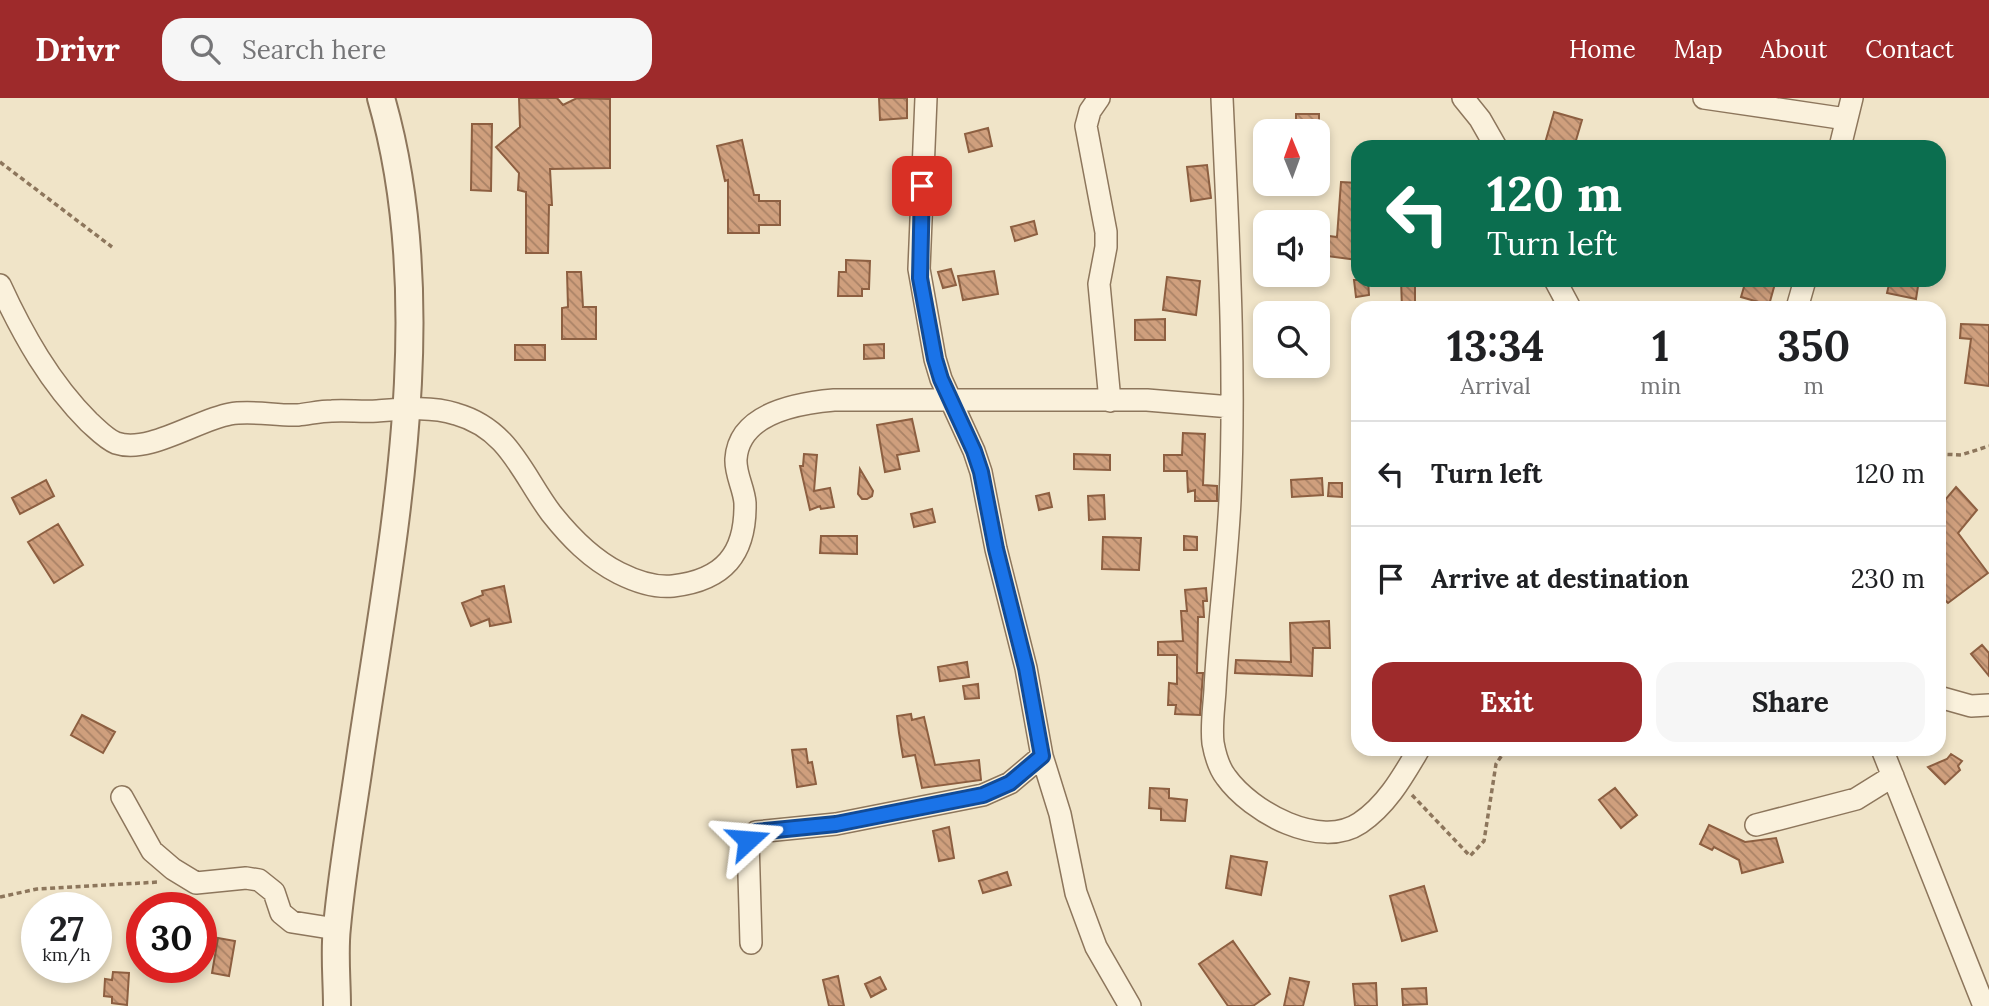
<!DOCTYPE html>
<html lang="en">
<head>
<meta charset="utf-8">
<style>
  body { margin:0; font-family:Lora,serif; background:#f6f6f6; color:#202124; height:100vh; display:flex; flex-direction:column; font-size:26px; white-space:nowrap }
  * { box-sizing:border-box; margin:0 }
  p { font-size:23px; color:#757577 }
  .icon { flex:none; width:38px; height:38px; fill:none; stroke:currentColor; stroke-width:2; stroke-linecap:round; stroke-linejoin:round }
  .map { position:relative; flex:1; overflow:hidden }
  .sheet { position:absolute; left:1351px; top:203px; width:595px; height:455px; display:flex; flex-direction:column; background:#fff; border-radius:21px; box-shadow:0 4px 10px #0003 }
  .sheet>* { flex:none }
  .banner { position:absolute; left:1351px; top:42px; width:595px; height:147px; border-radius:21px; box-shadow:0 4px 10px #0003; background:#0b6e4f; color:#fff; overflow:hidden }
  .needle { width:46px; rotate:359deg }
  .controls { position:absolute; left:1253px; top:21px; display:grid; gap:14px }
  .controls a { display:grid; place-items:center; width:77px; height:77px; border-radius:14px; background:#fff; box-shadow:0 4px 10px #0003; font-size:35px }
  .speed { position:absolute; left:21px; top:794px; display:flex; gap:14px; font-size:35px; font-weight:700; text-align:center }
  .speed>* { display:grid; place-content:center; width:91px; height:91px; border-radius:50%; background:#fff; box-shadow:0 4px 10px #0003; line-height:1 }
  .speed small { font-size:18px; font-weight:400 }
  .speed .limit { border:10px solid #d22; background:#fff; color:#111 }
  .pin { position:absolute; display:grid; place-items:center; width:60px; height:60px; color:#fff; margin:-30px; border-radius:14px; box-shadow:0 4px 10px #0006 }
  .me { position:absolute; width:77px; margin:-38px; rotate:71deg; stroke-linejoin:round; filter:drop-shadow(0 0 5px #0008) }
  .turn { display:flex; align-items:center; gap:24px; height:147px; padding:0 21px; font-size:32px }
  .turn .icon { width:91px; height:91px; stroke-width:2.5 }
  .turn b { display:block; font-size:49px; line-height:60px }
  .eta { display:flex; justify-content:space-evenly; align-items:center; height:119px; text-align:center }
  .eta b { font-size:42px; font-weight:700; line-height:49px }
  .button { display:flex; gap:14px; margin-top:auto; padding:14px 21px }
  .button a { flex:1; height:80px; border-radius:21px; background:#9e2a2b; color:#fff; font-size:28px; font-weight:700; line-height:80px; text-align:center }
  .button a+a { background:#f6f6f6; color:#202124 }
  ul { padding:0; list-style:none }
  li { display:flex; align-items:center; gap:21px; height:105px; padding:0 21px; border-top:2px solid #e0e0e0 }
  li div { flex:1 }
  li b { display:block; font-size:26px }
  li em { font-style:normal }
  header { display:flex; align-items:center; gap:42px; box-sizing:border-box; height:98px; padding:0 35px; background:#9e2a2b; color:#fff }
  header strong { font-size:33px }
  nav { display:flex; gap:38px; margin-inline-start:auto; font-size:24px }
  .search { width:490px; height:63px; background:#f6f6f6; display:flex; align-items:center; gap:18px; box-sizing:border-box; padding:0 24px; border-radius:21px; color:#757577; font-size:26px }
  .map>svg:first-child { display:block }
  .building { fill:url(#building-back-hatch); stroke:#8d5f41; stroke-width:2 }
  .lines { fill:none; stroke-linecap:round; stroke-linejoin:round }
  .minor-casing { stroke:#8d765c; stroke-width:24 }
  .tertiary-casing { stroke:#8d765c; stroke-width:30 }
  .path { stroke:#8d765c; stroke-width:3.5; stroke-dasharray:5 3.5; stroke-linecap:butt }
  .minor { stroke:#faf1dc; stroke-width:21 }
  .tertiary { stroke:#faf1dc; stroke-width:26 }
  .route-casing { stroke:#114b97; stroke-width:18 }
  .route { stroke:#1a73e8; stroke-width:12 }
</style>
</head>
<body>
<header>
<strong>Drivr</strong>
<div class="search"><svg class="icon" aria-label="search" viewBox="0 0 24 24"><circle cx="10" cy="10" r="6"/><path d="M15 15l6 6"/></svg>Search here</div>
<nav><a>Home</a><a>Map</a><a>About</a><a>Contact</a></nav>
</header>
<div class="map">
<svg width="1989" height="908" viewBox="0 0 1989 908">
  <defs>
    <pattern id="building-back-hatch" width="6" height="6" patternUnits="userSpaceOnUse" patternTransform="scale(1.75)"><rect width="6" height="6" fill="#cf9f7d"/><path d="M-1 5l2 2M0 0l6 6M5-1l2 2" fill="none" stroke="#a98266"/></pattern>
  </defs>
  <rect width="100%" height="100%" fill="#f0e4c8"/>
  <path class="building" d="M519 0H557L563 7 577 0 610 1V70L550 71 552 107H549L548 155H526V94L518 92 519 75 496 49 520 29Z
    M879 0H907V20L880 22Z
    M1554 14 1582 22 1574 49H1561L1545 45Z
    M1296 16H1319V33H1296Z
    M472 26H492L491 93 471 92Z
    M988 30 992 48 969 54 965 36Z
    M742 42 754 97H759V103H780V127H759V135H728V82L725 83 717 48Z
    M1207 67 1211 100 1191 103 1187 69Z
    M1341 84 1358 85V162L1319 157 1322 137 1337 139Z
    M1034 123 1037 136 1015 143 1011 129Z
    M846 162 870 163 869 191H862V198H838L839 174H846Z
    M951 171 956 187 943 190 938 174Z
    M994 173 998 196 963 202 958 178Z
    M567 174H581L583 209H596V241H562V210L568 209Z
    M1167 179 1200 183 1196 217 1163 212Z
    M1354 182H1368L1369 197 1356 199Z
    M1401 182H1415V210H1402Z
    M1746 182H1776L1769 207 1741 199Z
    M1890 182H1919L1916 201 1887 195Z
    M1165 221V242H1135V222Z
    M1961 226 1989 227V288L1965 285 1971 241 1960 240Z
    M884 246V260L864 261V247Z
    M515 247H545V262H515Z
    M912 321 919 353 897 357 900 371 885 374 877 327Z
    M1183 335 1205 336 1203 387 1217 388V403H1195V392L1188 394 1187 373H1164V357H1182Z
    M804 356 817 357 814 393 830 390 834 409 821 411 820 408 810 412 800 368H803Z
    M1074 356 1110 357V372L1074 371Z
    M860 371 873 393 872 398 867 401H862L858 396Z
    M1322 380 1323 397 1292 399 1291 382Z
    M46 382 54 398 20 416 12 400Z
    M1329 385H1342V399L1328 398Z
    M1956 389 1977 412 1958 435 1988 475 1948 505 1946 503 1939 508V409Z
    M1049 395 1052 409 1039 412 1036 398Z
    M1104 397 1105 421 1089 422 1088 398Z
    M932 411 935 424 914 429 911 416Z
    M58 426 83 467 54 485 28 444Z
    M821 438H857V456L820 455Z
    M1184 438 1197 439V452H1184Z
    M1103 439 1141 440 1139 472 1102 471Z
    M504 488 511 524 490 528 489 521 471 528 462 505 483 497 482 493Z
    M1206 490 1207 503H1203L1204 519H1198L1197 575H1203L1200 617 1175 616 1176 607H1168L1169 585 1177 586V557H1158V544L1183 543 1181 513H1187L1185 492Z
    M1329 523 1330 550H1313L1312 578 1235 575 1236 562 1291 564 1290 525Z
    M1982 547 1989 555V578L1971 556Z
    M967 564 969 579 940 583 938 569Z
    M978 586 979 600 965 601 963 588Z
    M911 616 912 622 924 619 935 667 979 662 981 682 922 690 915 657 903 659 899 635 897 618Z
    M82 617 115 634 103 655 71 637Z
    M806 651 808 665 812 664 816 686 797 689 792 652Z
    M1951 656 1962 663 1958 668 1960 672 1945 686 1928 669 1947 661Z
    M1150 690 1169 691V700L1187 702 1185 723 1161 722V711L1149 710Z
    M1615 690 1637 717 1621 730 1599 702Z
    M1709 727 1745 744 1776 740 1783 764 1742 775 1739 762 1714 749 1712 752 1700 746Z
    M949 729 954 760 939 763 933 733Z
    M1231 758 1267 764 1261 797 1226 790Z
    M1007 774 1011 787 983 795 979 783Z
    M1424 788 1437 833 1402 843 1390 798Z
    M218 840 235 843 229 878 212 875Z
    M1233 843 1270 896 1253 908H1228L1199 866Z
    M113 874 129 875 127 907 112 905V899L104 898 105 881 112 882Z
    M838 878 844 908H829L823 882Z
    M880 879 886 891 871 899 865 886Z
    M1290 880 1309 884 1303 908H1284Z
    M1376 885 1377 908H1355L1353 886Z
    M1426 890 1427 906 1403 907 1402 891Z"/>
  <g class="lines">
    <g class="minor-casing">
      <path id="minor" d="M926 0 919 171 935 261 941 281 974 353 981 374 996 451 1026 570 1042 658 1060 716 1076 795 1096 849 1130 908
        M1099 0 1090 13 1086 28 1106 134V149L1099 186 1110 303
        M1222 0C1228 134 1236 268 1230 402 1227 466 1218 528 1215 592 1214 609 1211 628 1213 645 1215 656 1219 670 1226 679 1251 714 1320 752 1360 725 1387 707 1403 678 1419 651
        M1463 0 1480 21 1496 49
        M1704 0 1846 21
        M1840 49 1852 0
        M1555 182 1570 210
        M0 187C23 237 50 285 89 324 97 331 106 341 116 345 149 356 197 322 230 316 252 312 276 318 298 317 309 316 320 313 332 313 347 312 362 314 377 313 403 311 431 308 456 316 509 331 522 376 551 415 570 439 591 461 619 475 635 483 654 490 673 488 724 482 746 456 745 405 744 390 735 376 736 361 739 315 799 305 834 302H1147L1231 309
        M1797 210 1805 182
        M1939 599 1971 608 1989 607
        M1882 651 1984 908
        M122 699 152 753 173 771 196 785 246 780 259 782 274 794 281 815 292 824 336 831
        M1756 727 1856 701 1893 678
        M751 845 748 742 756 734 836 726 983 697 1010 685 1042 658"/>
    </g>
    <g class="tertiary-casing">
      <path id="tertiary" d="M337 908C337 882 334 854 337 829 342 773 352 717 360 661 391 448 442 211 381 0"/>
    </g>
    <path class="path" d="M0 64 112 149
      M1939 356 1961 357 1989 348
      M1412 697 1470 758 1484 743 1496 666 1506 651
      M0 799 37 791 159 784"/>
    <use href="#minor" class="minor"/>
    <use href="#tertiary" class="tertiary"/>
  </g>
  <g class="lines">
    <g class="route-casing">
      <path id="route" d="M748 742 756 734 836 726 983 697 1010 685 1042 658 1026 570 996 451 981 374 974 353 941 281 935 261 920 180 922 88"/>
    </g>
    <use href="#route" class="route"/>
  </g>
</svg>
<div class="controls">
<a><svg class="needle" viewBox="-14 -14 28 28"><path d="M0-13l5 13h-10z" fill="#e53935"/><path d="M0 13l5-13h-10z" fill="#757577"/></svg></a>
<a><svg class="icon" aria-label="sound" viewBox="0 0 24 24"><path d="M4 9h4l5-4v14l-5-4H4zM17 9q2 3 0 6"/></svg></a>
<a><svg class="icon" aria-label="search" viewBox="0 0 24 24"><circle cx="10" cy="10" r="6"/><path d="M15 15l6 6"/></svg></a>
</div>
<div class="speed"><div>27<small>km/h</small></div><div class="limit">30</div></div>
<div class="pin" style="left:922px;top:88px;background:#d93025"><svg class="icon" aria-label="arrive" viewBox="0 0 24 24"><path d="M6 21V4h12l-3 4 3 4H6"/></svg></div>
<svg class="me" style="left:748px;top:742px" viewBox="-20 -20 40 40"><path d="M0-17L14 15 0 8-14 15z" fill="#1a73e8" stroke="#fff" stroke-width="4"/></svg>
<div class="banner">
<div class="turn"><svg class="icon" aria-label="left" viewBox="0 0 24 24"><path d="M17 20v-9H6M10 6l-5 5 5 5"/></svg><div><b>120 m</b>Turn left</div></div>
</div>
<section class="sheet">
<div class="eta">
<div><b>13:34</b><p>Arrival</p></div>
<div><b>1</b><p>min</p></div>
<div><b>350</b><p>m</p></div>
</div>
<ul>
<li><svg class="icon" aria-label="left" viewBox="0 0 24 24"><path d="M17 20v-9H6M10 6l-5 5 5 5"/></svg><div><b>Turn left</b></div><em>120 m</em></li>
<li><svg class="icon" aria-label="arrive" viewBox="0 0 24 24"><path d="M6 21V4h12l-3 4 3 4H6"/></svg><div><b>Arrive at destination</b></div><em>230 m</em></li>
</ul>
<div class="button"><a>Exit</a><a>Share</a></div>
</section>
</div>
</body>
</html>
